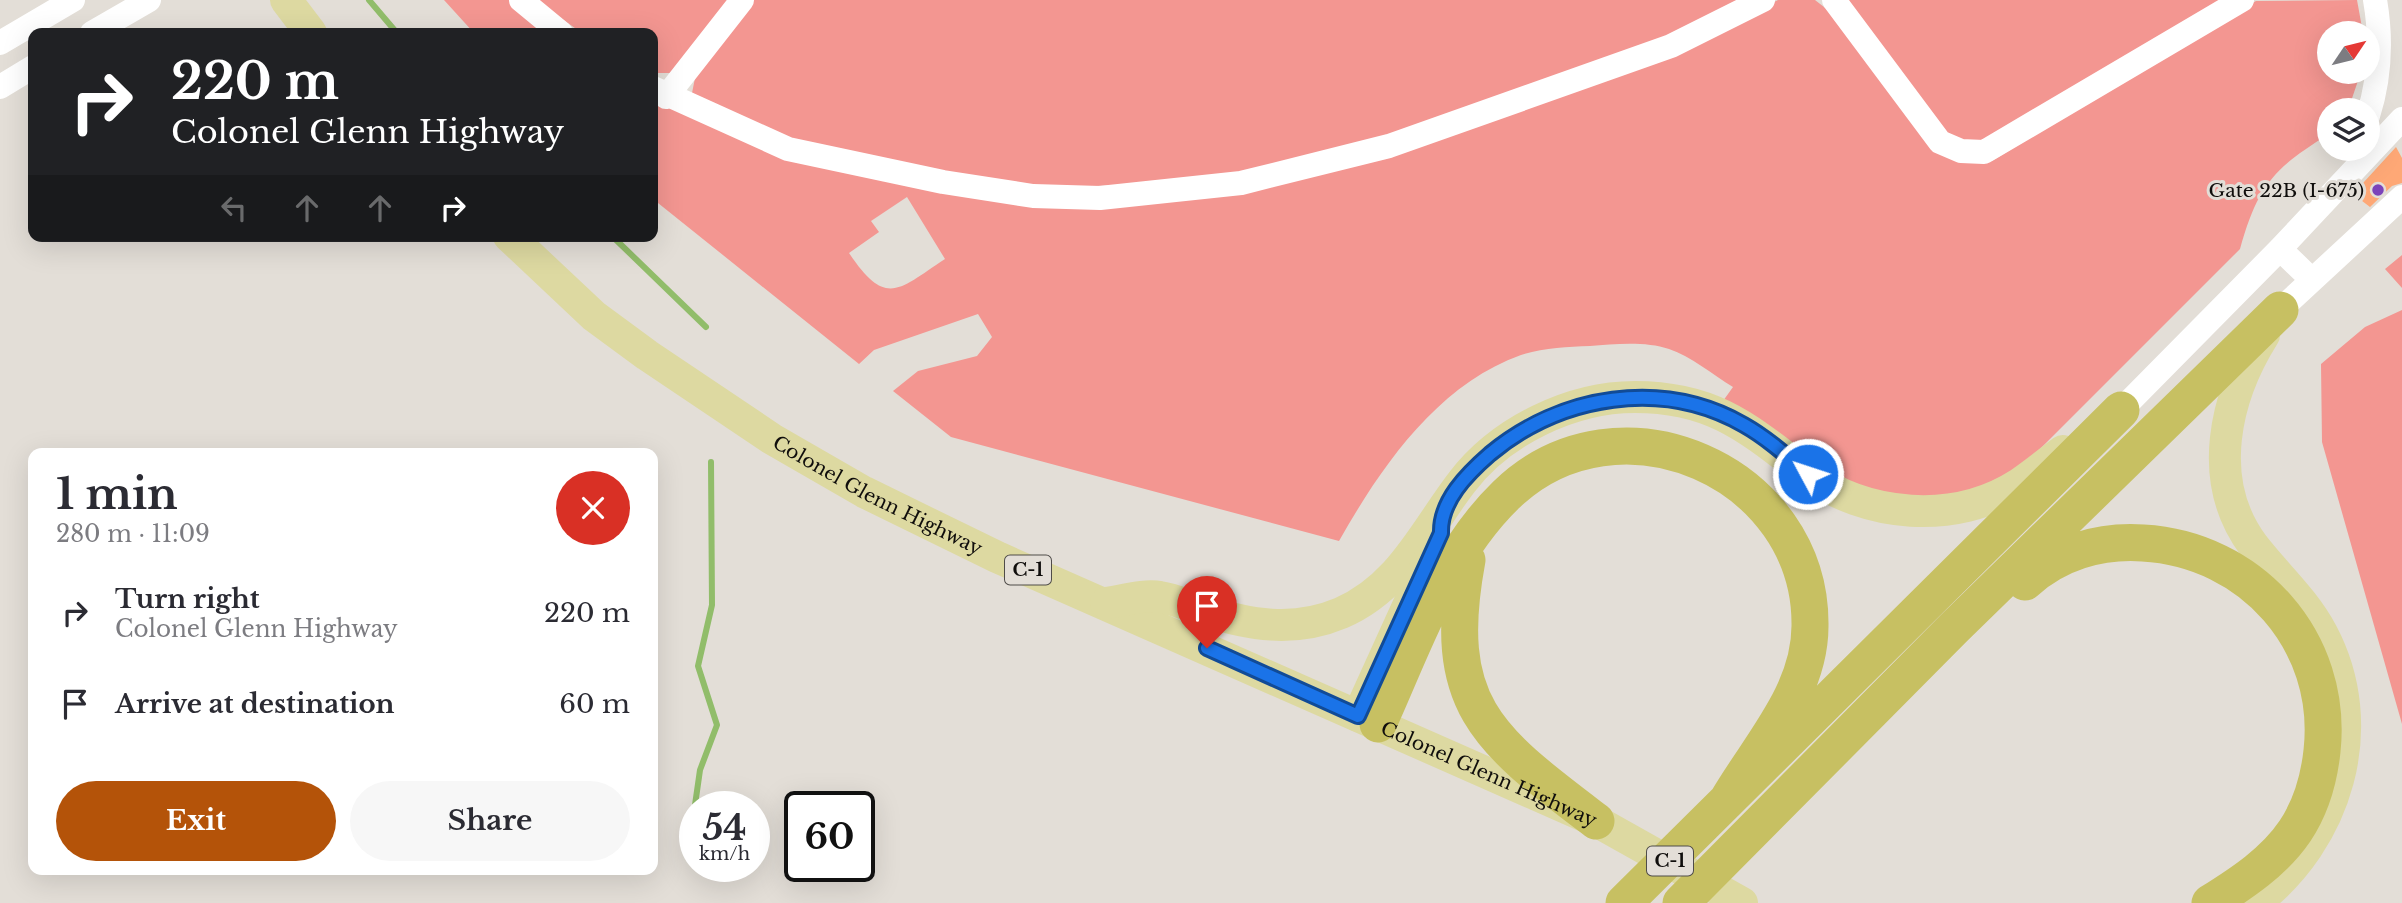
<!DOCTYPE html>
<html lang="en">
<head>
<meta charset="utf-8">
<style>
  body { margin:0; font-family:"Libre Baskerville",serif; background:#f7f7f7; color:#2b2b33; height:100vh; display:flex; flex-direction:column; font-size:26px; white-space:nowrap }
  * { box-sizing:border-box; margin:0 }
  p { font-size:23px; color:#7c7c81 }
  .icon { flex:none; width:38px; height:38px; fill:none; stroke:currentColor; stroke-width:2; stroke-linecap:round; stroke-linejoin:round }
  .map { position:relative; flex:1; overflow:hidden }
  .drawer { position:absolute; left:28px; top:448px; width:630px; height:427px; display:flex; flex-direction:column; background:#fff; border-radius:14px; box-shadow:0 7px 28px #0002 }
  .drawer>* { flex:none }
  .guide { position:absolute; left:28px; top:28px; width:630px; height:214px; border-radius:14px; box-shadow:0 7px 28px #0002; background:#202124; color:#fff; overflow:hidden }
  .needle { width:46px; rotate:55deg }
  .controls { position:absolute; left:2317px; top:21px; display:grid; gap:14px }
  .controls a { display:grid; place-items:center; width:63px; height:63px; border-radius:50%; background:#fff; box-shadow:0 7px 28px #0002; font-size:35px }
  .speed { position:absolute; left:679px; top:791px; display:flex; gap:14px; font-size:35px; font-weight:700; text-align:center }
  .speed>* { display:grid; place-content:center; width:91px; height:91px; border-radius:50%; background:#fff; box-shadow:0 7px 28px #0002; line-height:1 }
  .speed small { font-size:18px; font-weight:400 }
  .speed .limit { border:4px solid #111; border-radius:10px; background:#fff; color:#111 }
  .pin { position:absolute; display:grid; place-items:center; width:60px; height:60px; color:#fff; margin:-72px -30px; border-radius:50% 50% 50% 0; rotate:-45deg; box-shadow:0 0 7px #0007 }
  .pin .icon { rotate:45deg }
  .me { position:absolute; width:77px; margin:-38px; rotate:310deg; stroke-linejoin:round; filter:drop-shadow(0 0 5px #0008) }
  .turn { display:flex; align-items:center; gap:24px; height:147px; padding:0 28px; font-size:32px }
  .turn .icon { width:91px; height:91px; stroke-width:2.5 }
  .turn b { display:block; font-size:49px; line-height:60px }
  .lanes { display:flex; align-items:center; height:66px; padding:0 28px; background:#0003; justify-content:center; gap:35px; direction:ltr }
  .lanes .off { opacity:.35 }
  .round { display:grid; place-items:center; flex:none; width:74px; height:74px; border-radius:37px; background:#f7f7f7 }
  .summary { display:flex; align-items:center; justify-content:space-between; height:119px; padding:0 28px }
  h1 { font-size:42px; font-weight:800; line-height:52px }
  .action { display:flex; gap:14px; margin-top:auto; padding:14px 28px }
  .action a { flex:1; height:80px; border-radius:42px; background:#b45309; color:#fff; font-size:28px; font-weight:800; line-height:80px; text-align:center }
  .action a+a { background:#f7f7f7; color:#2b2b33 }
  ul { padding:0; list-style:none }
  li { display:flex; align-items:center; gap:21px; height:91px; padding:0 28px }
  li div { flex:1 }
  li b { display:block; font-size:26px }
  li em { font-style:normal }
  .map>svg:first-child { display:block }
  .green { fill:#f39691; fill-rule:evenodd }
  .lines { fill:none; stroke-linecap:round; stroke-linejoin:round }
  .stream { stroke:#91bd6a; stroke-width:6 }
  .building { fill:#fea876 }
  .minor { stroke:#fff; stroke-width:24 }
  .major { stroke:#ddd9a1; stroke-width:32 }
  .highway { stroke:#c7c062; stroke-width:37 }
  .route-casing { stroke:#114b97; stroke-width:18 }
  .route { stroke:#1a73e8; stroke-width:12 }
  .poi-dot { fill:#7c43ba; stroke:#e3ded7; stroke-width:2.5 }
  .labels { text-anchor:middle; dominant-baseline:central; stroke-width:6; stroke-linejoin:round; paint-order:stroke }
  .shield { fill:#e3ded7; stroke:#4f4c49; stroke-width:2 }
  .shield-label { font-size:18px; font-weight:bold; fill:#100e0c }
  .poi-label { font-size:19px; fill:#100e0c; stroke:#e3ded7; text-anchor:end }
  .street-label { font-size:19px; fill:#100e0c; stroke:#e3ded7 }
</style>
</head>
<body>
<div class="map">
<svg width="2402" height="903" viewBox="0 0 2402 903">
  <rect width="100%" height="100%" fill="#e3ded7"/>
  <path class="green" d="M444 0H512L552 33H474Z
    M535 0H733L673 73H653V33H582Z
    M751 0H1755L1683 37 1385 141 1220 180 1034 189 791 141 692 93 695 78Z
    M1778 0H1815L1838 18 1937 149 1992 161 2256 1 2357 0 2363 33H2329V72H2361L2348 110H2329V134C2274 168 2258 185 2240 249L2023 466 2004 479 1961 495 1901 498 1838 479 1723 401 1733 387C1713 375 1691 356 1669 349 1646 341 1614 344 1590 346 1567 347 1543 348 1521 355 1437 385 1381 467 1339 541L951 437 893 391 918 371 977 356 992 337 978 314 874 350 859 364 653 199V98L920 185 1217 192 1675 53ZM907 197 945 259C898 290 886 308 849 253L879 232 871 221Z
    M1842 0H2229L1972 148 1940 129Z
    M2402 255V288L2385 269Z
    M2402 310V724L2322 442 2321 364 2365 327Z"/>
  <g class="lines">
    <path class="stream" d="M369 0 397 33
      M612 236 706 327
      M695 805 700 770 717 725 698 666 712 605 711 462"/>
  </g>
  <path class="building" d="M2396 147 2402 158V183L2392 186 2370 207 2353 194Z"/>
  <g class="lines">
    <path class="minor" d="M521 0 561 33
      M1834 0 1940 142 1961 151 1984 152 2242 0
      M92 33 149 0
      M0 43 73 0
      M0 87 33 67
      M653 88 788 149 943 182 1033 196 1100 198 1241 183 1389 146 1671 46 1763 0
      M666 97 742 0
      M2368 116C2380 78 2382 40 2375 0
      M2280 249 2312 280
      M2280 310 2402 197
      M2121 410 2280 249 2402 119"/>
    <g class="major">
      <path d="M286 0 311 33"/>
      <path id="s1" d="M509 236 594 316 647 355 772 439 864 492 997 557 1596 821 1742 903"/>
      <path d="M1106 603C1122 601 1144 594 1160 597 1174 599 1189 606 1202 610 1249 625 1294 633 1341 613 1401 587 1425 530 1462 482 1501 431 1571 397 1635 397 1713 397 1748 428 1806 473 1866 518 1955 525 2019 484 2034 474 2048 462 2063 451"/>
      <path d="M1358 716 1437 542"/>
      <path d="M2255 903C2337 841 2372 727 2322 633 2304 599 2276 575 2253 545 2205 480 2225 397 2264 335"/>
    </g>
    <path class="highway" d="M1467 560C1440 706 1488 739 1596 821
      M2025 582C2057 553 2099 540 2143 543 2251 549 2334 641 2322 751 2319 779 2311 807 2295 831 2274 862 2242 883 2210 903
      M1378 724C1414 645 1443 556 1506 495 1618 386 1812 472 1810 626 1810 693 1759 746 1727 801
      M1624 903 2121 410
      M1681 903 1954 628 2280 310"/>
  </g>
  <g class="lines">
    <g class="route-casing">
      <path id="route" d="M1207 648 1358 716 1441 533C1440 501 1467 474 1490 454 1561 395 1662 378 1744 425 1767 438 1787 456 1808 474"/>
    </g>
    <use href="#route" class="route"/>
  </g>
  <circle class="poi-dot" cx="2378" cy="190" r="7"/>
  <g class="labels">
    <g class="shield">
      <rect x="1005" y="555.5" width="46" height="29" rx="5"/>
      <rect x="1647" y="846.5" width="46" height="29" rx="5"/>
    </g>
    <g class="shield-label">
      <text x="1028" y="570">C-1</text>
      <text x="1670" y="861">C-1</text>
    </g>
    <g class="poi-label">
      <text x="2364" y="190">Gate 22B (I-675)</text>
    </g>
    <g class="street-label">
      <text stroke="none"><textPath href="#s1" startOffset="453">Colonel Glenn Highway</textPath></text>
      <text stroke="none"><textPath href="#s1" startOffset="1125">Colonel Glenn Highway</textPath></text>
    </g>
  </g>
</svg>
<div class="controls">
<a><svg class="needle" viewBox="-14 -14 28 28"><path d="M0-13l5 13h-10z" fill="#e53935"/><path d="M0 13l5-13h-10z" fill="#7c7c81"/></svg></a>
<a><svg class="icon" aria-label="layers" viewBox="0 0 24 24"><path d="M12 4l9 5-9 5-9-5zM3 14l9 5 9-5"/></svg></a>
</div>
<div class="speed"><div>54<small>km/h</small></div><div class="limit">60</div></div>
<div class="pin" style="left:1207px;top:648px;background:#d93025"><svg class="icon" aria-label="arrive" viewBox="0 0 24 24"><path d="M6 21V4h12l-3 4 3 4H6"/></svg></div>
<svg class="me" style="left:1808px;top:474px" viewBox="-20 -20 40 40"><circle r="17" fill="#1a73e8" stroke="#fff" stroke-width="3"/><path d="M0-11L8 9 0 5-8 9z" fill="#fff"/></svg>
<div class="guide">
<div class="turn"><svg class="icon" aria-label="right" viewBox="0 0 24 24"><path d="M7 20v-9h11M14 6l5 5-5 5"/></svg><div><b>220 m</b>Colonel Glenn Highway</div></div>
<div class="lanes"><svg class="icon off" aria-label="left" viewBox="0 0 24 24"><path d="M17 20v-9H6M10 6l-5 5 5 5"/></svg><svg class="icon off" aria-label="ahead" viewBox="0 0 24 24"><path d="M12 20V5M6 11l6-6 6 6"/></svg><svg class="icon off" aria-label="ahead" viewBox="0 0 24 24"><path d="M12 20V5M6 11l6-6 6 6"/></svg><svg class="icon" aria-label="right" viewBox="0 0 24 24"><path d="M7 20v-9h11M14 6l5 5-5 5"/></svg></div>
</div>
<section class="drawer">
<div class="summary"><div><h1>1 min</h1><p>280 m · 11:09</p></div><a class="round" style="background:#d93025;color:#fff"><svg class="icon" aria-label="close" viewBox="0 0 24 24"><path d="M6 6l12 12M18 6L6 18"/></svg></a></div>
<ul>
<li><svg class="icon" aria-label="right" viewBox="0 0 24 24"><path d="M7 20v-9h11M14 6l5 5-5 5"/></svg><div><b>Turn right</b><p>Colonel Glenn Highway</p></div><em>220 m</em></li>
<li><svg class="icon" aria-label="arrive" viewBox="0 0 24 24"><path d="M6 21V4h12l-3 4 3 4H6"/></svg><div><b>Arrive at destination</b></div><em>60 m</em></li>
</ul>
<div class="action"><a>Exit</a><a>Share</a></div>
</section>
</div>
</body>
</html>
